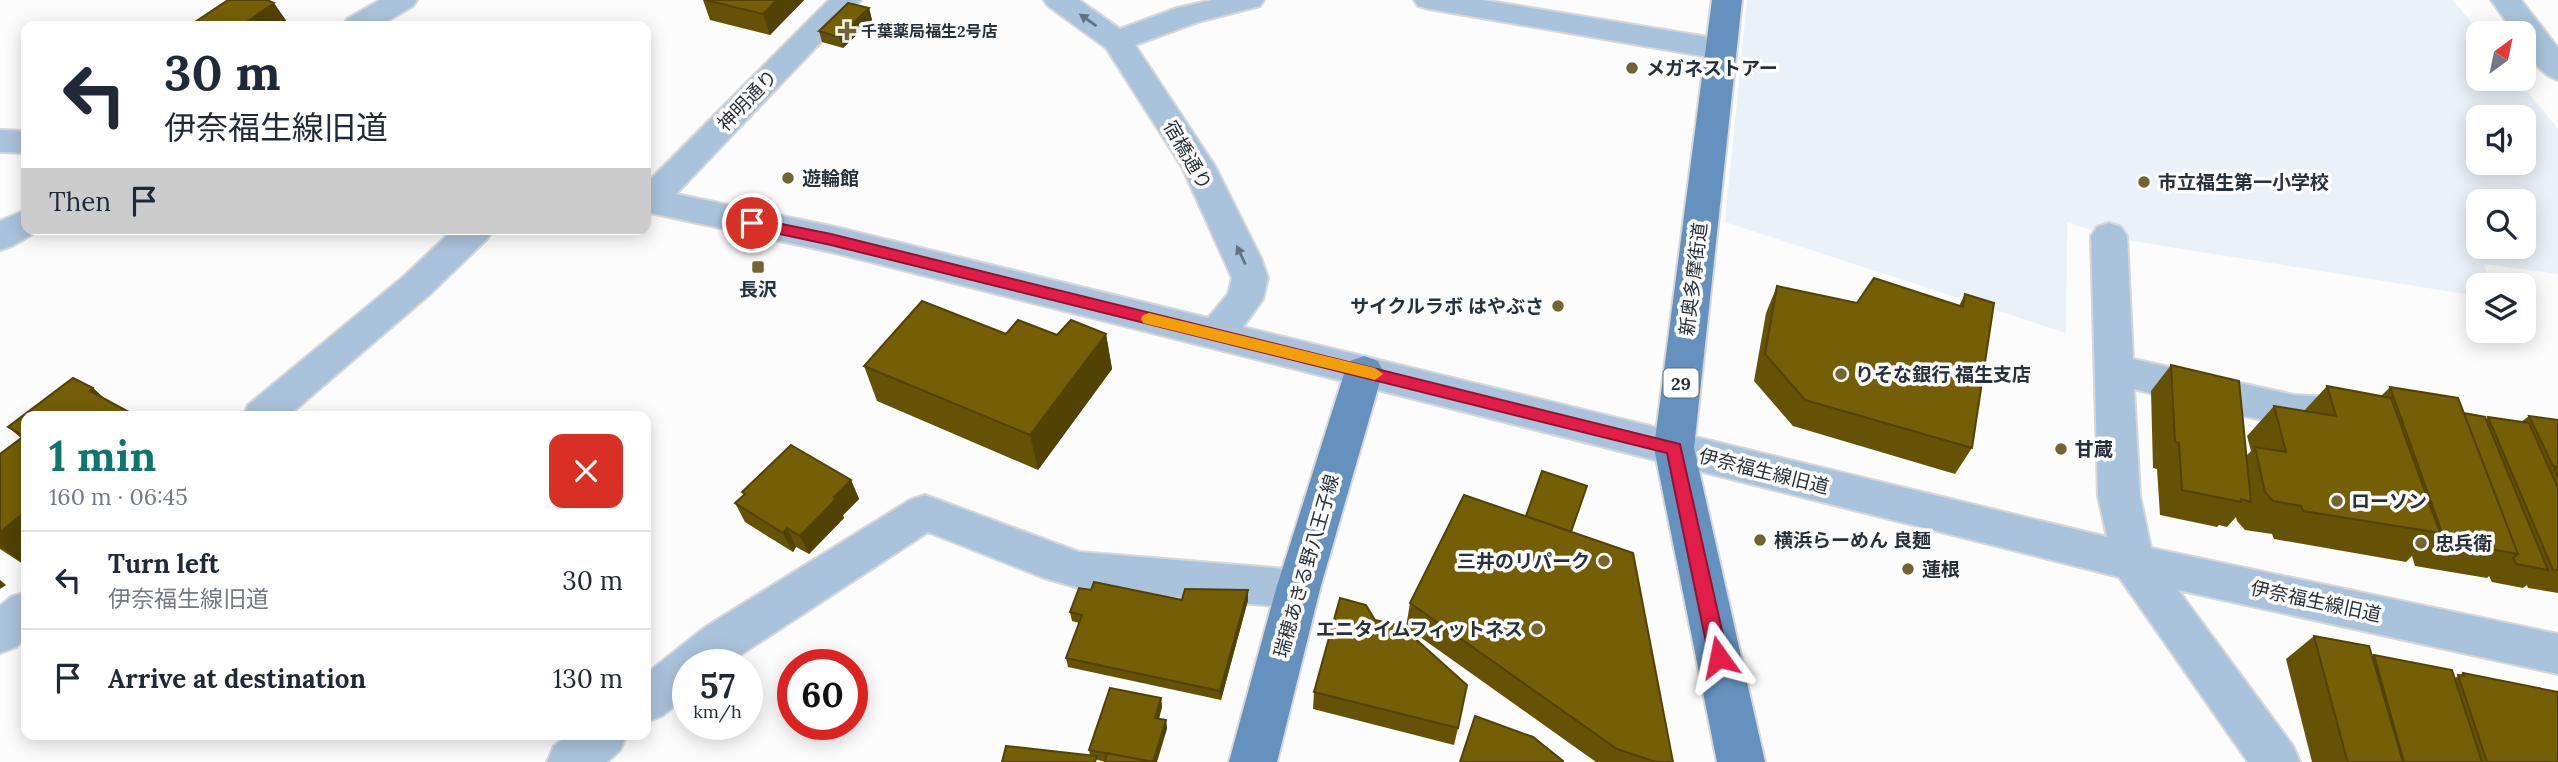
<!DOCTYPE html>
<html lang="en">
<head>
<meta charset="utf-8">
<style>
  body { margin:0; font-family:Lora,"Noto Sans JP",serif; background:#f6f6f7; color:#1f2937; height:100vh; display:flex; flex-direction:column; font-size:26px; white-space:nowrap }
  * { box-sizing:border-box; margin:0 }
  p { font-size:23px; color:#747a83 }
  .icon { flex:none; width:38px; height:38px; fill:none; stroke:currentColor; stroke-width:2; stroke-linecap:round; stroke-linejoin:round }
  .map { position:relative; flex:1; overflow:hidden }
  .drawer { position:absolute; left:21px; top:411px; width:630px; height:329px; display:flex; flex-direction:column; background:#fff; border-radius:14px; box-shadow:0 4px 18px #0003 }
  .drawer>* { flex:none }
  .hud { position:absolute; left:21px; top:21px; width:630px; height:214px; border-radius:14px; box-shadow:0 4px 18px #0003; background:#fff; color:#1f2937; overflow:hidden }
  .needle { width:46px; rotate:33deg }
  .tools { position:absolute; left:2466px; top:21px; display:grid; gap:14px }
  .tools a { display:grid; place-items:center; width:70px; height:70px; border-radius:14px; background:#fff; box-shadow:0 4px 18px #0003; font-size:35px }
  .speed { position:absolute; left:672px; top:649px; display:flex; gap:14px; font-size:35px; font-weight:700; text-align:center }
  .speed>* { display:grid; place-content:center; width:91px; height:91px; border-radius:50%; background:#fff; box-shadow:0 4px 18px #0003; line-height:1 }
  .speed small { font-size:18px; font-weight:400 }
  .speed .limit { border:10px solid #d22; background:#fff; color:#111 }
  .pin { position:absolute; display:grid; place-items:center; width:60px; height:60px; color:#fff; margin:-30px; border:4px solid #fff; border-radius:50%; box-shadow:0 2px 7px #0007 }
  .me { position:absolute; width:77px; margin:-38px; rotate:348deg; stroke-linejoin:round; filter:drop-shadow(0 0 5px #0008) }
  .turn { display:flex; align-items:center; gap:24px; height:147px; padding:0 28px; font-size:32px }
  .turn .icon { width:91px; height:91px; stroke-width:2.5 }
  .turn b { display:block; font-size:49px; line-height:60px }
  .then { display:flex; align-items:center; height:66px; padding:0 28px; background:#0003; gap:14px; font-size:26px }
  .round { display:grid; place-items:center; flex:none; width:74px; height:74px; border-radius:14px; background:#f6f6f7 }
  .summary { display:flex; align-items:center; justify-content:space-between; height:119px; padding:0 28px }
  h1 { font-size:42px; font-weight:800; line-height:52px; color:#0f766e }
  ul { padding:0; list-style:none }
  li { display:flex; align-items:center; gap:21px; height:98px; padding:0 28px; border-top:2px solid #e0e1e3 }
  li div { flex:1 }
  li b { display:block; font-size:26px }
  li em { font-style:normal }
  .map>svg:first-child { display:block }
  .built { fill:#ebf1f8; fill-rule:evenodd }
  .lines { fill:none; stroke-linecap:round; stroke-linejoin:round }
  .minor-casing { stroke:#d6d7d9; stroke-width:4 }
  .major-casing { stroke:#d6d7d9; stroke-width:4 }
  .minor { fill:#aac3dc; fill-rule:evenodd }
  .major { fill:#6491be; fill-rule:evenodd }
  .wall { fill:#655205 }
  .shaded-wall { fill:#524204 }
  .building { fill:#755f06; stroke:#524204; stroke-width:2 }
  .oneway { fill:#627383 }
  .route { fill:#e11d48; stroke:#92132f; stroke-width:2 }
  .slow { fill:#f59e0b }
  .poi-dot { fill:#746432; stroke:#fcfcfc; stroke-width:2.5 }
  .labels { text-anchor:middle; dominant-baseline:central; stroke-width:7; stroke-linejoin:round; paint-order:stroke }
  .far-poi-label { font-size:16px; font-weight:bold; fill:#27313a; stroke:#fcfcfc; text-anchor:start }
  .shield { fill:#fcfcfc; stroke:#676e74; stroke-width:2 }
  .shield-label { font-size:18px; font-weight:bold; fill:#27313a }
  .poi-label { font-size:19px; font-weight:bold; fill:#27313a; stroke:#fcfcfc; text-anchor:start }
  .street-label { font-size:19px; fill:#27313a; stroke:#fcfcfc }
</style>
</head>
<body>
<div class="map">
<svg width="2558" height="762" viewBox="0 0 2558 762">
  <rect width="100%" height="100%" fill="#fcfcfc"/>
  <path class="built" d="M1747 0H2453L2480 33 2478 79H2517L2558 129V274L2484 264 2490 285H2478V296L2132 241 2109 236 2067 222 2066 333 1725 222ZM2478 117H2524V163H2478ZM2478 201H2524V247H2478Z"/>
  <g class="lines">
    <g class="minor-casing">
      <path id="minor" d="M380 0H417L413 6 379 26H343L347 19Z
        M829 0H861L676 194 831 226 1208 318 1228 294 1232 278 1182 167 1106 48 1048 6 1044 0H1079L1120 29 1177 8 1212 0H1264L1260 6 1198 22 1135 45 1215 166 1261 258 1268 278 1263 299 1243 327 2107 537 2098 496 2091 236 2097 227 2109 223 2121 227 2127 236 2133 359 2294 395 2329 397 2343 402 2349 413 2343 424C2303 437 2180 400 2134 389L2140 496 2151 548 2558 634V674L2178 590 2293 746 2300 762H2248L2119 577 831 252 646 212V184Z
        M1414 0H1483L1720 39 1731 42 1736 49 1731 56 1720 59 1429 9 1418 6Z
        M2491 0H2521L2558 48V80C2540 75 2524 52 2524 33H2515Z
        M0 130 26 131V153L0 152Z
        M26 210V229L38 231 12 246 0 250V221Z
        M454 229H493L488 238 429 295 288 416H243L248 405 403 277Z
        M925 495 1079 552 1298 570 1313 576 1320 589 1313 602 1298 608 1079 588 1044 578 928 532 725 665H688V695L662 716 646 722V674L704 628 910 500Z
        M26 592V638L16 647 0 653V606L11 597Z
        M568 735H627L620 750 607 762H547L554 746Z"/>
    </g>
    <g class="major-casing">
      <path id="major" d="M1712 0H1742L1694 448 1765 762H1717L1654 448Z
        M1364 356 1378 361 1383 371 1320 589 1277 762H1229L1276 589 1345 371 1350 361Z"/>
    </g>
    <use href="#minor" class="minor"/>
    <use href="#major" class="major"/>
  </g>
  <path class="wall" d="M703 0H804L770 35 710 20Z
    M869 8 872 20 843 48 822 42 819 31Z
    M1777 286 1857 303 1959 306 1965 294 1972 448 1955 474 1793 426 1754 381 1766 313Z
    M1006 334 1057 335 1106 334 1112 369 1038 470 877 401 864 366Z
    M2171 365 2246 456 2251 451 2247 436 2274 406 2304 411 2327 386 2381 396 2390 387 2464 413 2486 420 2488 417 2521 422 2529 416 2558 420V593L2528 588 2527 585 2523 588 2492 582 2489 576 2487 578 2415 566 2412 556 2406 562 2274 539 2272 534 2245 530 2237 521 2236 517 2227 527 2219 525 2217 527 2160 515 2157 469 2153 468 2151 391Z
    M73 378 93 388 105 399 136 416H26V566L0 549V454L21 438 8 427Z
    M851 480 859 499 843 515 844 518 809 554 796 547 793 552 745 522 735 503 744 495 742 492Z
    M1571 532 1673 762H1596L1406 627 1410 603Z
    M1091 590 1182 600H1248L1221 700 1068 667 1066 658 1079 623 1072 621 1070 612Z
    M2314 636 2372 656 2374 655 2455 678 2463 673 2558 762H2312L2286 659Z
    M1314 692 1458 728 1454 745 1313 709Z
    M1161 698 1162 707 1159 719 1166 720 1167 729 1105 762 1098 760 1090 755 1089 750Z"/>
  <path class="shaded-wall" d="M777 0H804L770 35 763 14Z
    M274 3 290 26H241Z
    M869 8 872 20 843 48 839 37Z
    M1106 334 1112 369 1038 470 1030 435Z
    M93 388 123 416 90 391Z
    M851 480 859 499 843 515 844 518 809 554 800 536 834 497Z
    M26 511V565L0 546V532Z
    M787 528 796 547 793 552 783 533Z
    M0 580 6 585 0 589Z
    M1248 590V600L1221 700 1220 691Z
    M1161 698 1162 707 1156 727 1155 718Z
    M1166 720 1167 729 1157 762H1152Z"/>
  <path class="building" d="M228 0H267L274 3 241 26H189Z
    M705 0H777L763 14Z
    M848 3 869 8 839 37 819 31Z
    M1874 278 1963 307 1965 294 1994 303 1972 448 1805 400 1765 354 1777 286 1857 303Z
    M922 301 1006 334 1018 320 1057 335 1071 320 1106 334 1030 435 864 366Z
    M2171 365 2239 381 2251 502 2241 499V502L2182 490 2179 443 2175 442Z
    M73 378 93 388 90 391 136 416H26V511L0 532V454L24 436 8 427Z
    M2327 386 2391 398 2440 533 2303 511 2301 506 2273 501 2265 492 2255 447 2286 452 2274 406 2336 416Z
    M2390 387 2458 398 2518 554 2445 541Z
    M2464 413 2485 417 2548 570 2516 564 2513 558 2518 554Z
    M2529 416 2558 420V467L2553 466Z
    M2488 417 2529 423 2558 488V570H2553Z
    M791 445 851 480 834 497 836 499 800 536 787 528 783 533 735 503 745 494 742 492Z
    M2554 468 2558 469V478Z
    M1542 471 1587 486 1571 532 1526 516Z
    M1464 495 1633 553 1673 762H1656L1617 749 1410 603Z
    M1094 582 1182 600 1185 589 1248 590 1220 691 1066 658 1082 615 1070 612 1079 588 1091 590Z
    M1340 598 1366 605 1375 620 1401 626 1467 685 1458 728 1314 692Z
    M2314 636 2369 646 2403 762H2348L2347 760Z
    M2374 655 2452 670 2482 762H2404Z
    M2463 673 2558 692V762H2487L2458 675 2464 676Z
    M1110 688 1161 698 1155 718 1166 720 1153 762 1089 750Z
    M1475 716 1533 737 1563 761V762H1460Z
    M1006 746 1097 756 1095 762H1002Z
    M1107 753 1154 762H1105Z"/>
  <defs><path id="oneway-solid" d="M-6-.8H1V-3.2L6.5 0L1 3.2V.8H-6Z" transform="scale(1.75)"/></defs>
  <g class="oneway">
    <use href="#oneway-solid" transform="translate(1088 20) rotate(-145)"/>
    <use href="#oneway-solid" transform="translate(1241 255) rotate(-115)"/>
  </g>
  <path class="route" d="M752 218 831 234 1680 444 1728 657 1725 663 1719 666 1712 663 1709 657 1667 453 831 245 747 227 745 223Z"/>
  <path class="slow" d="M1149 313 1375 368 1383 374 1375 380 1143 323 1141 319 1143 315Z"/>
  <g class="poi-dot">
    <path d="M843.5 20.5h7v7h7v7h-7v7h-7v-7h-7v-7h7z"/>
    <circle cx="1632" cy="68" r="7"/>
    <circle cx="788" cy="178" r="7"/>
    <circle cx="2144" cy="182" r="7"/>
    <rect x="751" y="260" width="14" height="14" rx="3.5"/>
    <circle cx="1558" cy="306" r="7"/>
    <circle cx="1841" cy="374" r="7"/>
    <circle cx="2061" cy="449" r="7"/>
    <circle cx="2337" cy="501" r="7"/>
    <circle cx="1760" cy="540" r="7"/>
    <circle cx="2421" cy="543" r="7"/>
    <circle cx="1604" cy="561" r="7"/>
    <circle cx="1908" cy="569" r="7"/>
    <circle cx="1537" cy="629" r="7"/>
  </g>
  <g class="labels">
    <g class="far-poi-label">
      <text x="861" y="31">千葉薬局福生2号店</text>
    </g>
    <rect class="shield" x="1663.5" y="368.5" width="35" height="29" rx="5"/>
    <g class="shield-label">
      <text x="1681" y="383">29</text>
    </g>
    <g class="poi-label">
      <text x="1646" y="68">メガネストアー</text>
      <text x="802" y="178">遊輪館</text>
      <text x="2158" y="182">市立福生第一小学校</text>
      <text x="758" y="289" text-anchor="middle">長沢</text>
      <text x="1544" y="306" text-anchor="end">サイクルラボ はやぶさ</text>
      <text x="1855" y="374">りそな銀行 福生支店</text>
      <text x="2075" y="449">甘蔵</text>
      <text x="2351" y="501">ローソン</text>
      <text x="1774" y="540">横浜らーめん 良麺</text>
      <text x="2435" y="543">忠兵衛</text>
      <text x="1590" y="561" text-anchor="end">三井のリパーク</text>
      <text x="1922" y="569">蓮根</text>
      <text x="1523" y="629" text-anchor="end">エニタイムフィットネス</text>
    </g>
    <g class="street-label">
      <text transform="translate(747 100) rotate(-46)">神明通り</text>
      <text transform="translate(1188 155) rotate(60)">宿橋通り</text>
      <text transform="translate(1693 279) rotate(-83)">新奥多摩街道</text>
      <text transform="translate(1764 471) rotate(14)">伊奈福生線旧道</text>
      <text transform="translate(1306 566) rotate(-74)">瑞穂あきる野八王子線</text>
      <text transform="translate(2316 601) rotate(12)">伊奈福生線旧道</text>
    </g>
  </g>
</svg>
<div class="tools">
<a><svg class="needle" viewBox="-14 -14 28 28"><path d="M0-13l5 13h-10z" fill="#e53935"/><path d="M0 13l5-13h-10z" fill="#747a83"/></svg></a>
<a><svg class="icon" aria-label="sound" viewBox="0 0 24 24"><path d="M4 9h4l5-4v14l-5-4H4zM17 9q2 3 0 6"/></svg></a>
<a><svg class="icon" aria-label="search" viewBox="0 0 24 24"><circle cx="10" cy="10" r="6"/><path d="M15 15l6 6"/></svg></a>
<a><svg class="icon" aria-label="layers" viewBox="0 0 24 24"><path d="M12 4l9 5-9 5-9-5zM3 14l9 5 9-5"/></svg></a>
</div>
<div class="speed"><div>57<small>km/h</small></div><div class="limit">60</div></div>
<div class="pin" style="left:752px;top:223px;background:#d93025"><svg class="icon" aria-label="arrive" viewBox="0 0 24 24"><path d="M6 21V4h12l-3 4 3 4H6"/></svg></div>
<svg class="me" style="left:1719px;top:657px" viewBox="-20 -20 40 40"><path d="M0-17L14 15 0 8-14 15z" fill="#e11d48" stroke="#fff" stroke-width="4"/></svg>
<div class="hud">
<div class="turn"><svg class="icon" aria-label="left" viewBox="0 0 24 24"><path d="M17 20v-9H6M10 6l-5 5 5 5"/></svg><div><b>30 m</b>伊奈福生線旧道</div></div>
<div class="then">Then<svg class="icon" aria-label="arrive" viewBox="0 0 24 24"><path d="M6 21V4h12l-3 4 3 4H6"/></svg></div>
</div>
<section class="drawer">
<div class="summary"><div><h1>1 min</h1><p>160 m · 06:45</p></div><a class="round" style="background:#d93025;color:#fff"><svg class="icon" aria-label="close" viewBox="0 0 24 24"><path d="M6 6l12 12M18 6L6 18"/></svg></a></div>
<ul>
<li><svg class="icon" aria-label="left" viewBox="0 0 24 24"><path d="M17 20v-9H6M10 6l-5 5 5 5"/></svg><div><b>Turn left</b><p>伊奈福生線旧道</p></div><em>30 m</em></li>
<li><svg class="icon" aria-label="arrive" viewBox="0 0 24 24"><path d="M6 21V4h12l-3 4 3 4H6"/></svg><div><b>Arrive at destination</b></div><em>130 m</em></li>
</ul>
</section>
</div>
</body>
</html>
